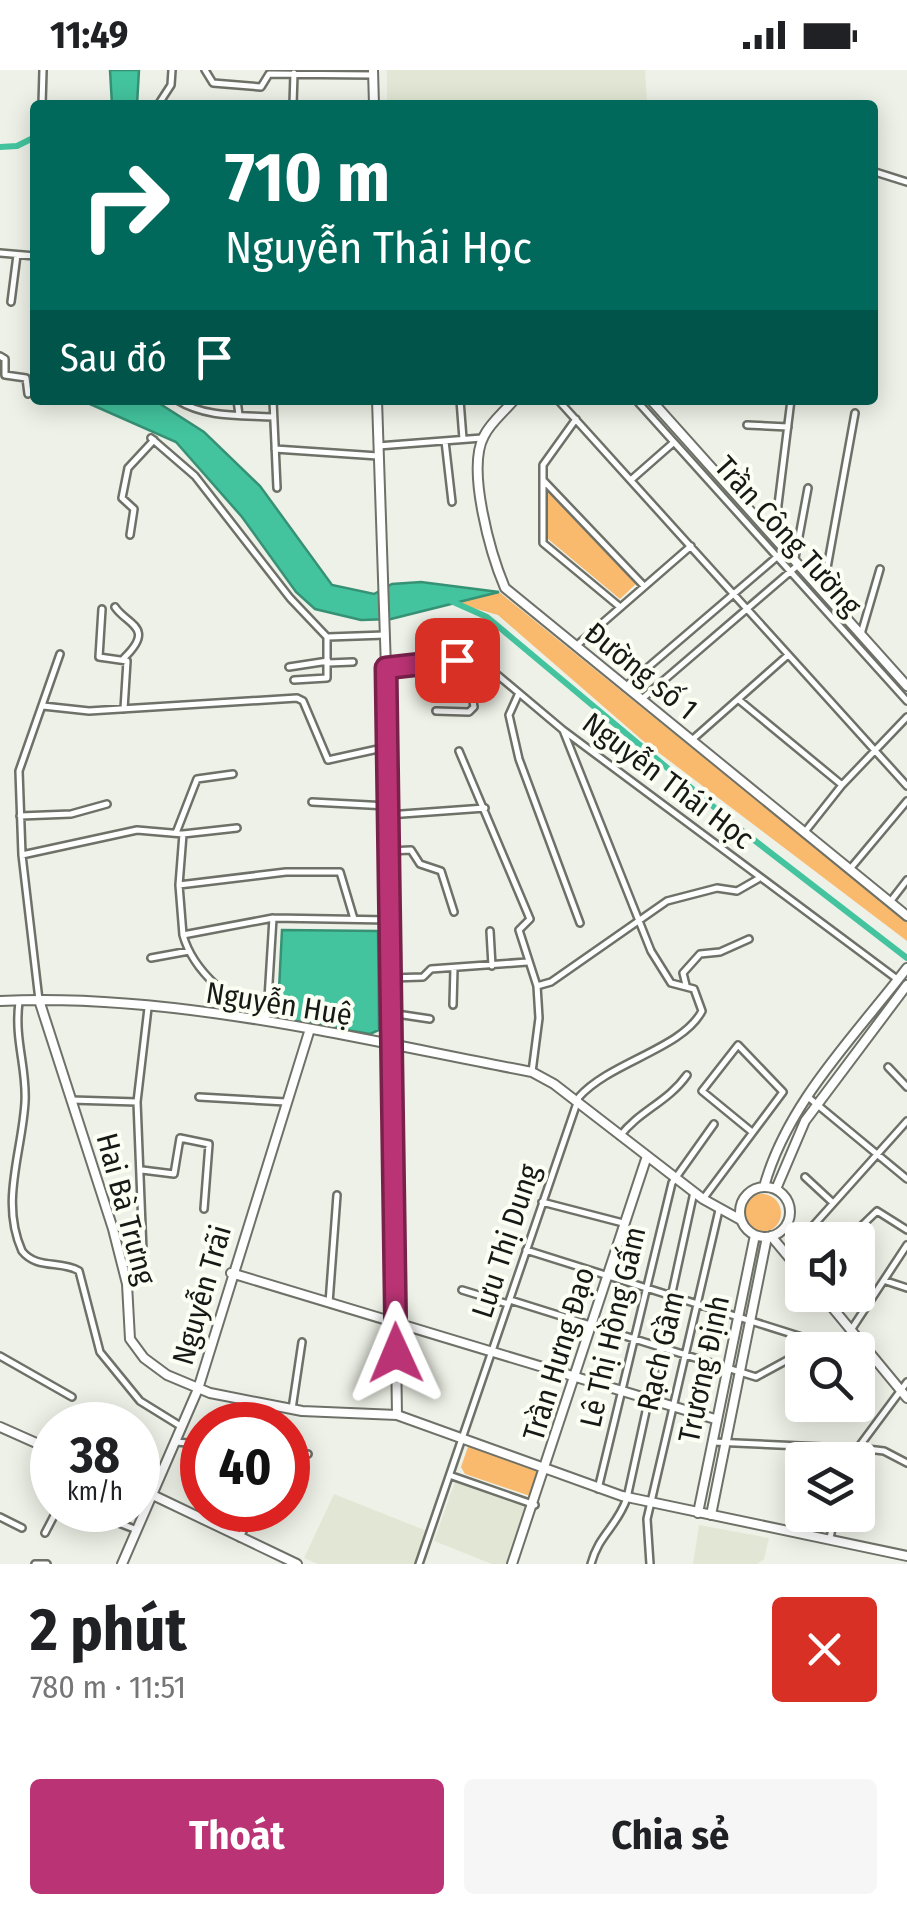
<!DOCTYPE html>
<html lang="vi">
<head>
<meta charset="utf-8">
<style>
  body { margin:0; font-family:"Fira Sans Condensed",sans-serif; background:#f6f6f6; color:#202124; height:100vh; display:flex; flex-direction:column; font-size:38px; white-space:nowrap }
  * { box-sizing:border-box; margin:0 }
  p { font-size:32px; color:#757577 }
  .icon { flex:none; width:55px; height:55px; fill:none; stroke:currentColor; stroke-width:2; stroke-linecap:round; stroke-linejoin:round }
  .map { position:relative; height:1494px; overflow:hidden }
  .sheet { display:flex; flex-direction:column; background:#fff; flex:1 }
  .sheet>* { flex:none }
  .guide { position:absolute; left:30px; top:30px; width:848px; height:305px; border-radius:10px; box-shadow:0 5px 25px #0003; background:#00695c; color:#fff; overflow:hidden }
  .tools { position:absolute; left:785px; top:1152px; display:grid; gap:20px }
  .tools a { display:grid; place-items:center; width:90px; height:90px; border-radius:10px; background:#fff; box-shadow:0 5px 25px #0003; font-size:50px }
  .speed { position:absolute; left:30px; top:1332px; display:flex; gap:20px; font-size:50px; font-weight:700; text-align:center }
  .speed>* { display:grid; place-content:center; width:130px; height:130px; border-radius:50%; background:#fff; box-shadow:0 5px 25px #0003; line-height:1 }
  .speed small { font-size:25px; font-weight:400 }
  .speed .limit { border:15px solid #d22; background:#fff; color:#111 }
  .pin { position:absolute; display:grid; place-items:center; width:85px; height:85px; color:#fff; margin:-42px; border-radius:20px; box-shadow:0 5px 15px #0006 }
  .me { position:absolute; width:110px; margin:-55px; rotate:359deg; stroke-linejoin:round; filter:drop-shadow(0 0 8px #0008) }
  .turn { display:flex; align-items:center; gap:35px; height:210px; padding:0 30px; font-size:45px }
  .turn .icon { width:130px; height:130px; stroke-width:2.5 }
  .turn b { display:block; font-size:70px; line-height:85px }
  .then { display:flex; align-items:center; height:95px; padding:0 30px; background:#0003; gap:20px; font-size:38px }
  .round { display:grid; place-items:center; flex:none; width:105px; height:105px; border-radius:10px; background:#f6f6f6 }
  .headline { display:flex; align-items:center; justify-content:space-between; height:170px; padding:0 30px }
  h1 { font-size:60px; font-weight:700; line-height:75px }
  .cta { display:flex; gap:20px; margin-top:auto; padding:20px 30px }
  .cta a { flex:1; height:115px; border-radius:10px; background:#ba3374; color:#fff; font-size:40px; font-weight:700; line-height:115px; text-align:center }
  .cta a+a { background:#f6f6f6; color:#202124 }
  .status { display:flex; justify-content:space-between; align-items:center; height:70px; padding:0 50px; background:#fff; direction:ltr }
  .status svg { height:28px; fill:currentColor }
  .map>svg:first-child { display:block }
  .built { fill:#e2e7d5 }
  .green { fill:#f9ba6e }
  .water { fill:#43c49e; stroke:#369175; stroke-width:2.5 }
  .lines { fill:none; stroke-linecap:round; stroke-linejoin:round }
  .canal { stroke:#43c49e; stroke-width:6 }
  .street-casing { stroke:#6e7168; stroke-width:10 }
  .secondary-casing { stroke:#6e7168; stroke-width:12 }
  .street { stroke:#fff; stroke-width:5 }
  .secondary { stroke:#fff; stroke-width:8 }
  .route-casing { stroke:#79214b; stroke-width:25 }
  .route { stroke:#ba3374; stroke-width:18 }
  .labels { text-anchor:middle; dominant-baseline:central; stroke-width:8; stroke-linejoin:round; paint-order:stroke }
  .street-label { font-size:30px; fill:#181916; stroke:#fcfff4 }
</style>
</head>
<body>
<div class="status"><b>11:49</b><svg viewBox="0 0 49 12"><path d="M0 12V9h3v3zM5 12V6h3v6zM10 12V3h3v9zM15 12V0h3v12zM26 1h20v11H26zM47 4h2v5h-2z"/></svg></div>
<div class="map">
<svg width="907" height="1494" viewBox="0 0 907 1494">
  <rect width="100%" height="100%" fill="#eef1e7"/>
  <path class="built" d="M387 0H645L647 32 387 35Z
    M456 1409 531 1433 509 1494H492L434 1471Z
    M334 1424 427 1461 414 1494H318L304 1488Z
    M699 1455 769 1468 764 1489 757 1494H693Z"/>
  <path class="green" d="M547 418 639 511 620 529 548 469Z
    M499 522 907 852V871L642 670 498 545 456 533Z
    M743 1143a19 19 0 1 1 38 0a19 19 0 1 1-38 0Z
    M469 1374 541 1396 535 1423 530 1426 465 1404 461 1397Z"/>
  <path class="water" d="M110 0H139L137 35H112Z
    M81 330H154L204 362 260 416 332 515 374 524 392 514 421 512 499 522 391 549 361 550 315 539 296 522 242 447 176 372Z
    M282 860 378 861 379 960 370 964 283 949 278 940Z"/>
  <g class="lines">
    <path class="canal" d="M0 77 17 76 35 67
      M451 531 487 547 745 763 907 888"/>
    <g class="street-casing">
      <path id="street" d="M205 0 213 13 261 17 269 4 373 5
        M42 35 43 0
        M158 35 171 15 172 0
        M293 35 294 3
        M872 101 907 112
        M0 183 35 186
        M11 232 17 185
        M0 286 5 289V305L26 308 28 324
        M177 330C206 348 240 345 273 347
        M237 330 239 345
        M273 330 277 418
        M460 330 463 369
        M558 330 907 716
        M636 330 907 631
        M576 349 543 395V473L620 537
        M747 355 788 357
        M151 368 195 406 290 528 327 567V608L294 610
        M445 371 452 432
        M378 376 482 368
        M275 379 378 386
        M632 409 673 373
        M543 410 644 516
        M130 465 134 439 122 428 128 398 154 370
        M774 467 791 330
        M795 488 808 418
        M823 520 855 343
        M115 537C127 555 156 557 124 588
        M102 539 99 587 127 591 124 639
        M861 564 880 499
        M328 567 385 565
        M576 576 691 476
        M328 593 353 592
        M289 597 328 591
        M386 598 457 590 488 597 563 660 897 909
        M625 617 785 480
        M518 625 509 645 519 689 580 853
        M642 629 798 495
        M739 630 842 715
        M43 636 89 641 297 628 303 631 328 690 387 677
        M436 641 469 642 474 637 466 591
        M693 669 788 585
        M459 681 530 849 519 860 537 916 551 912 667 831 717 818 737 821 758 809
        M312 732 388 736
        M388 745 485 738
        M20 746 71 744 107 734
        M176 763 197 709 233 704
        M804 763 842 715 907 647
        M389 781 411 780 420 794 441 801 454 842
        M22 785 137 760 183 764
        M850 799 907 731
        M179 815 286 802H340L354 849
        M890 832 907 810
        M490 861 492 896
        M183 865 179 815 183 764 237 758
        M151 888 189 881
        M390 908 423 907 431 899 527 892
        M686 915 683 903 700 884 720 882 749 869
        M39 930 22 785 19 701 60 584
        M19 932C14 970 27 998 25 1032 22 1083 0 1132 22 1181 37 1200 61 1190 79 1201L100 1282 140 1331 182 1357
        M453 935 454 898
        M390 943 430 949
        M267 945 273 848
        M267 946C232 935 193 901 183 865L273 848 389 850
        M888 997 907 1017
        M532 1002 539 948 537 916
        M199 1027 286 1032
        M808 1027 907 1109
        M71 1030 137 1032
        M620 1066C639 1041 668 1032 687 1005
        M142 1100 174 1104 180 1068 209 1074 204 1139
        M805 1107 832 1132
        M703 1129 783 1022 738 975 702 1021 752 1062
        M542 1132 623 1153
        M847 1170 877 1141 907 1160
        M526 1180 843 1280
        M787 1185 907 1051
        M123 1194 138 1192 143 1181 137 1032 148 938
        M886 1211 907 1218
        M462 1220 508 1234
        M510 1230 756 1307 802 1282
        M329 1233 337 1125
        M851 1260 907 1175
        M858 1285 874 1290
        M0 1286 72 1327
        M292 1339 302 1272
        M125 1355 128 1349
        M175 1372 202 1374
        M713 1372 867 1379 884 1381 907 1393
        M288 1383 308 1384
        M849 1390 907 1312
        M452 1406 535 1435
        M598 1419 672 1113 714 1054
        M85 1440 137 1460
        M0 1447 22 1458
        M203 1450 206 1440
        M45 1463 57 1440
        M240 1468 252 1440
        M830 1468 835 1445
        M35 1494H47
        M419 1494 579 1027C610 992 682 979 702 941L694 919 671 913 651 881 563 660
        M591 1494C599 1464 617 1457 627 1428L694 1122
        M650 1494 647 1449 719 1140"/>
    </g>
    <g class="secondary-casing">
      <path id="secondary" d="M373 0 374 35
        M377 330 386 598 397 1345
        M514 330C505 341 490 353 484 366 466 399 491 485 505 518L907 846
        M651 330 907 616
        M39 930 113 1159 127 1214 130 1269 144 1288 167 1305 210 1323 302 1341 397 1345 622 1426 907 1486
        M0 931C173 922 362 970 532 1002L554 1014 703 1129 741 1150
        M740 1142a25 25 0 1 1 50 0a25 25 0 1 1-50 0Z
        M764 1117C787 1033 855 966 907 898
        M776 1119 805 1051 907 915
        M771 1166 802 1203
        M231 1203 715 1349
        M822 1225 907 1328
        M0 1357 52 1380
        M138 1418 297 1494
        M698 1443 755 1165
        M711 1445 767 1167
        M122 1494 198 1319 309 962
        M512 1494 647 1086"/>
    </g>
    <use href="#street" class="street"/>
    <use href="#secondary" class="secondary"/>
  </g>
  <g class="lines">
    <g class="route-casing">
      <path id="route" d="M396 1283 386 598 457 590"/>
    </g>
    <use href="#route" class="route"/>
  </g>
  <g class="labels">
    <g class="street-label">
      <text transform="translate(788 466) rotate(48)">Trần Công Tường</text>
      <text transform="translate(641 601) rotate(39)">Đường số 1</text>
      <text transform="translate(668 711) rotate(37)">Nguyễn Thái Học</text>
      <text transform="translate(279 934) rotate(9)">Nguyễn Huệ</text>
      <text transform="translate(126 1139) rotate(75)">Hai Bà Trưng</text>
      <text transform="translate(506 1171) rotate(-72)">Lưu Thị Dung</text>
      <text transform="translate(202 1225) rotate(-74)">Nguyễn Trãi</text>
      <text transform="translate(613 1257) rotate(-77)">Lê Thị Hồng Gấm</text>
      <text transform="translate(661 1281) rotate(-77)">Rạch Gầm</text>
      <text transform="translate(559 1284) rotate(-73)">Trần Hưng Đạo</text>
      <text transform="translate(704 1299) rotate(-78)">Trương Định</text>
    </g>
  </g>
</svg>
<div class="tools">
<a><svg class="icon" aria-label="sound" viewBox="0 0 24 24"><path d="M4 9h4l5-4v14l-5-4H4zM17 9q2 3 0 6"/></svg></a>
<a><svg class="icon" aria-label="search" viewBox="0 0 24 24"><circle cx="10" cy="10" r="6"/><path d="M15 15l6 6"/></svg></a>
<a><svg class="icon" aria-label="layers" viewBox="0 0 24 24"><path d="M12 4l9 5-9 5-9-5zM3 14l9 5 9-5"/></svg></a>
</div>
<div class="speed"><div>38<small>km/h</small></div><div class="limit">40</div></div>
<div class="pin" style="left:457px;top:590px;background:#d93025"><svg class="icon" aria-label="arrive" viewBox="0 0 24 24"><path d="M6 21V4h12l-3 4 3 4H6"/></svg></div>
<svg class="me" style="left:396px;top:1283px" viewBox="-20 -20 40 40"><path d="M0-17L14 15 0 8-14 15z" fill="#ba3374" stroke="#fff" stroke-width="4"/></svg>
<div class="guide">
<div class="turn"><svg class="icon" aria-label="right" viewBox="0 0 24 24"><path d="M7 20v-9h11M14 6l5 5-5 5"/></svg><div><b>710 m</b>Nguyễn Thái Học</div></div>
<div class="then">Sau đó<svg class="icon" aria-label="arrive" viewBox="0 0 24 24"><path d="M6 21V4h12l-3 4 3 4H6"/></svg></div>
</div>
</div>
<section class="sheet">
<div class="headline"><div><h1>2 phút</h1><p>780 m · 11:51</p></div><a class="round" style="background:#d93025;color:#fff"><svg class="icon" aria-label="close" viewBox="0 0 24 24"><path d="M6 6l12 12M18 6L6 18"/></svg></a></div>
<div class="cta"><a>Thoát</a><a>Chia sẻ</a></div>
</section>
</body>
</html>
